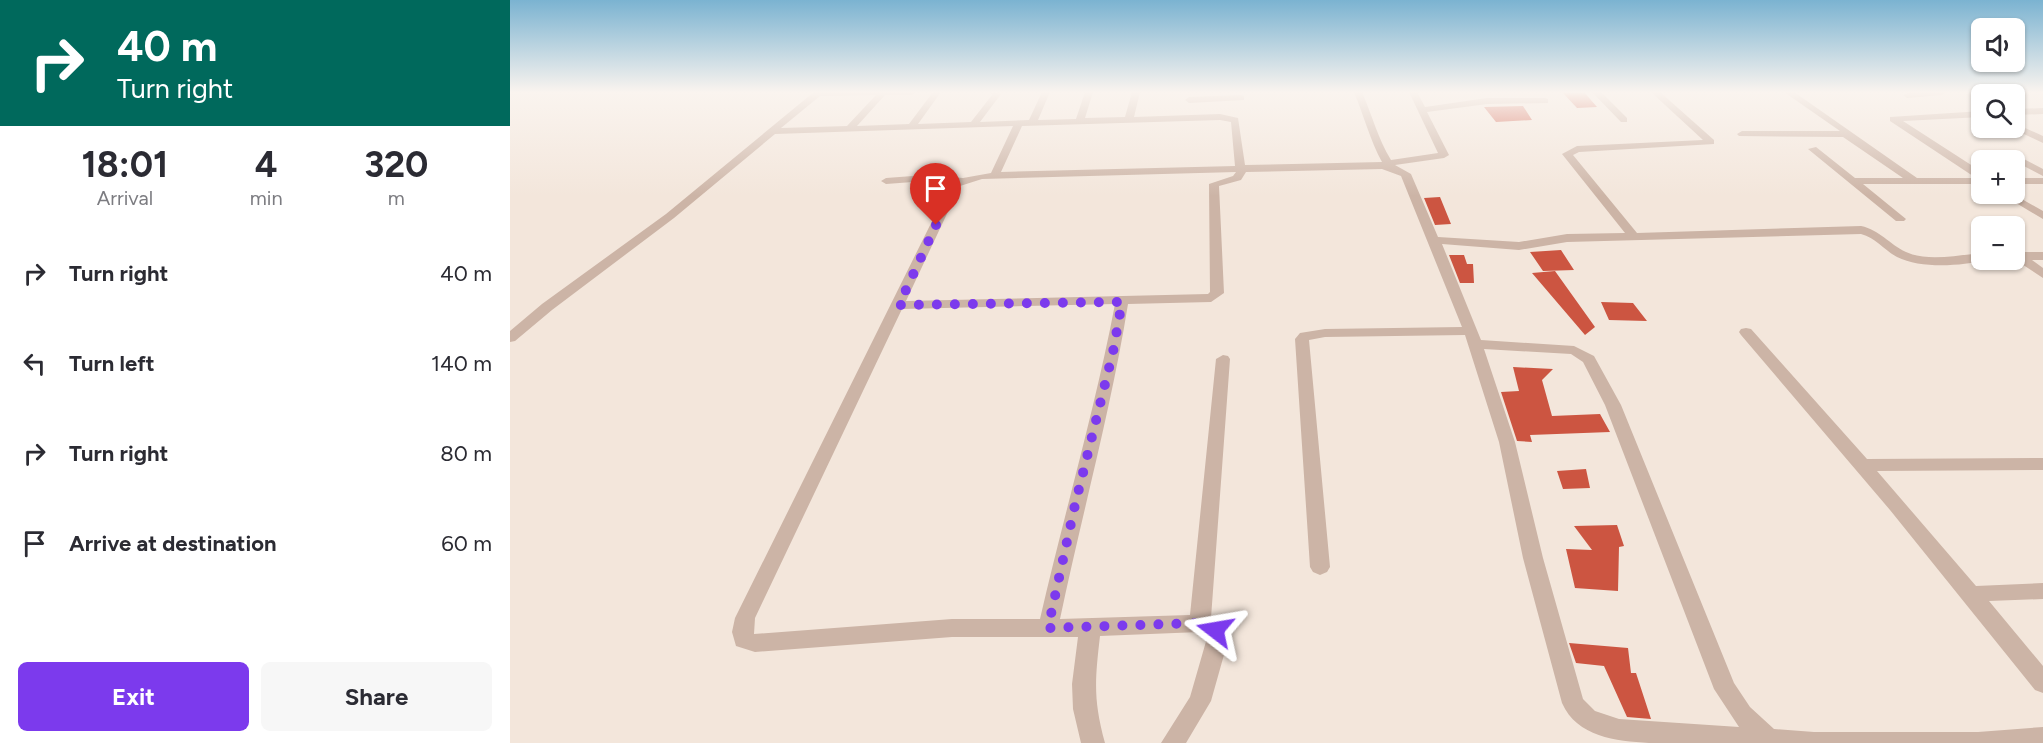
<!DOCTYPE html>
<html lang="en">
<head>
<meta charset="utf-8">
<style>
  body { margin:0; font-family:Figtree,sans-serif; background:#f7f7f7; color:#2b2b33; height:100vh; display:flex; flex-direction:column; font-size:22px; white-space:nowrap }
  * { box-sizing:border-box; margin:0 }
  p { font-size:20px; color:#7c7c81 }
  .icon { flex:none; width:33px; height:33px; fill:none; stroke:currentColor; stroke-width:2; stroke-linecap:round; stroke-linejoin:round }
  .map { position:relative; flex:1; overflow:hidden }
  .details { display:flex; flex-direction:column; background:#fff; width:510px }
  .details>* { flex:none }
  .banner { background:#00695c; color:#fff; overflow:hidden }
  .buttons { position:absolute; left:1461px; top:18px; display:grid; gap:12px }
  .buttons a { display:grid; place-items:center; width:54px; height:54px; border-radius:9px; background:#fff; box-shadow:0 2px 4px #0004; font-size:30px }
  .pin { position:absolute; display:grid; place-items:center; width:51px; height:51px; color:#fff; margin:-62px -26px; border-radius:50% 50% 50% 0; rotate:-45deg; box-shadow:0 0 6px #0007 }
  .pin .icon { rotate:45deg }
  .me { position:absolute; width:66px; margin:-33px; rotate:284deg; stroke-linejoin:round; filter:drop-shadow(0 0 4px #0008) }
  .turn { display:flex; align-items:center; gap:21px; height:126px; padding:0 18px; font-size:27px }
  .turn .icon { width:78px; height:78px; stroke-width:2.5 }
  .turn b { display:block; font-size:42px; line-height:51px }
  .eta { display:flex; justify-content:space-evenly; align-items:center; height:102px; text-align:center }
  .eta b { font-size:36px; font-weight:700; line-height:42px }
  .primary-button { display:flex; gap:12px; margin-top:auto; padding:12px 18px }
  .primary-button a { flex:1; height:69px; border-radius:9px; background:#7c3aed; color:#fff; font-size:24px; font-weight:700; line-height:69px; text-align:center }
  .primary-button a+a { background:#f7f7f7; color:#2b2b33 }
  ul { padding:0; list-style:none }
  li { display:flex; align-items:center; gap:18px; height:90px; padding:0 18px }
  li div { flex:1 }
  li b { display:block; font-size:22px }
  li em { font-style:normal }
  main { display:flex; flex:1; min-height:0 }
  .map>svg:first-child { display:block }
  .building { fill:#cc5541 }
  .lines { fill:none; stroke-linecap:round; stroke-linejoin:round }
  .street { fill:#ccb4a6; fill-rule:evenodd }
  .route { stroke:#7c3aed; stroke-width:10; stroke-dasharray:0 18 }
</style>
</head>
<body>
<main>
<section class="details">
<div class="banner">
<div class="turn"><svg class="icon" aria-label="right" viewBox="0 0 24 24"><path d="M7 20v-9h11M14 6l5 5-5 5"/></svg><div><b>40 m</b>Turn right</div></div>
</div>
<div class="eta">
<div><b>18:01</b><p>Arrival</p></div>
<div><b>4</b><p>min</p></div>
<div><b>320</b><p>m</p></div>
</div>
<ul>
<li><svg class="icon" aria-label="right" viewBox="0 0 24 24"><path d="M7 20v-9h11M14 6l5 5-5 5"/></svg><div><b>Turn right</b></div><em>40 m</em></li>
<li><svg class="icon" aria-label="left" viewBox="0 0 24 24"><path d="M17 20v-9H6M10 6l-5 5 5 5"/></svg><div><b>Turn left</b></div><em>140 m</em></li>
<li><svg class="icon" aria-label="right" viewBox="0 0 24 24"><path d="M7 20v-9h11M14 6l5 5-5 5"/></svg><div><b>Turn right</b></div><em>80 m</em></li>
<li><svg class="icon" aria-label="arrive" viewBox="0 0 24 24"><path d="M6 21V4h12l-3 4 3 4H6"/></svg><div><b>Arrive at destination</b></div><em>60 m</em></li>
</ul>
<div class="primary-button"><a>Exit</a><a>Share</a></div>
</section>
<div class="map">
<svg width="1533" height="743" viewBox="0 0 1533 743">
  <rect width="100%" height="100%" fill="#f3e6db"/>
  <path class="building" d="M1052 92H1074L1087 107 1067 108Z
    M1013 106 1022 120 986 122 974 107Z
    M930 197 941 224 925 225 914 198Z
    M1051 250 1064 270 1033 271 1020 252Z
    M939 255H954L957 264H963L964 283H950Z
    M1045 271 1085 327 1075 335 1022 273Z
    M1091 302 1123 303 1137 321 1099 320Z
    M1003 367 1043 369 1032 380 1042 416 1090 414 1100 432 1020 435 1022 442 1007 441 991 392 1009 391Z
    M1076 469 1080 488 1053 489 1047 471Z
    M1107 525 1114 546 1109 547 1108 591 1065 588 1056 549 1082 550 1064 526Z
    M1059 643 1118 648 1121 673H1126L1141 719 1117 717 1094 666 1066 663Z"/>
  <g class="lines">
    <path class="street" d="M304 92H406L402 95H375L347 126 399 124 423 92H431L408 124 461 122 482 95 480 92 491 94 470 122 519 120 532 92H540L528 120 566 119 575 92H583L575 118 615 117 622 92H630L624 117 710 114 728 118 735 165 872 162C860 140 854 116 844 92H852C862 115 868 139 881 160L928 153 899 92H907L915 107 977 98H1035L1038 99V103L977 104 917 112 939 155 934 158 885 165 901 174 928 237 1009 242 1057 234 1115 233 1052 154 1067 146 1193 140 1141 92H1150L1204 140V144L1069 152 1063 155 1127 233 1351 226C1370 230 1379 244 1396 252 1418 262 1448 255 1472 253V260H1476C1451 266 1411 269 1387 257 1374 250 1366 238 1351 234L1057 242 1009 250 932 244 971 340 1064 346 1084 356 1111 405 1224 683 1240 707 1264 729 1304 732H1468L1533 727V743H1139C1106 741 1067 737 1052 703L1013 558 989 442 955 335 815 337 799 340 820 567 817 572 810 575 803 572 800 567 785 339 790 333 815 329 952 327 891 176 872 169 736 172 731 180 709 186 714 293 701 302 618 304C601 410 572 514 550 619L680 615 706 359 713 355 718 356 720 359 701 618 709 621 719 637 701 701 676 743H651L680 697 697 638 690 632 590 636C585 680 583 699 595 743H571L563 709 562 684 568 637H442L245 652 226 646 222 632 225 618 441 183 416 181 376 184 371 181 376 178 416 175 453 178 481 173 503 126 265 134 164 218 42 310 5 341 0 342V331L32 304 156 214ZM366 95 337 126 271 128 310 96ZM710 120 721 122 725 166 491 172 512 126ZM726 172 723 176 699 184 700 292 698 294 396 301 450 186 472 179ZM605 304C585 410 554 514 530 619H442L244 634 245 618 392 309ZM974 349 1061 354 1073 362 1095 405 1204 689 1229 727 1109 719 1085 711 1073 699 1033 558 1005 442Z
      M1082 92H1091L1117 118V122H1111Z
      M1274 92H1284L1407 178H1466L1380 121V117L1472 111V117L1393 121 1472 172V184H1353L1396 219 1394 221H1386L1298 149 1306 147 1345 178H1393L1333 137 1229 136 1227 134 1232 131H1330Z
      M1401 92H1436L1432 95 1397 98 1393 95Z
      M731 95 734 96V100L679 103 675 100 679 97Z
      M1533 108V114L1504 115V109Z
      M1504 123 1533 136V143L1501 128H1504Z
      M1508 156 1533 169V176L1504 161 1503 159Z
      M1504 178H1533V184H1504Z
      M1491 194H1503L1533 211V219Z
      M1533 252V260H1522L1533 268V278L1504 259V253L1507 252Z
      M1236 328 1241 329 1357 459 1533 458V470L1367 471 1466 586 1533 583V599L1479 601 1533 666V693L1525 690 1380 510 1231 335 1229 332 1231 329Z"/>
  </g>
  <linearGradient id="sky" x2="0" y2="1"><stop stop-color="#7bb3d1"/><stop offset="0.47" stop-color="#faf4ef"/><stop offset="1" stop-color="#faf4ef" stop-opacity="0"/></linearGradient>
  <rect width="1533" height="196" fill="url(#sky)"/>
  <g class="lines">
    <path class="route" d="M426 225 389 305 612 302 603 352 565 505 538 628 690 623 705 630"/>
  </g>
</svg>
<div class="buttons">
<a><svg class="icon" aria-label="sound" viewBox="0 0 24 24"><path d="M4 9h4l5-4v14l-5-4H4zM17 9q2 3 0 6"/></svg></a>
<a><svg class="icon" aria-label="search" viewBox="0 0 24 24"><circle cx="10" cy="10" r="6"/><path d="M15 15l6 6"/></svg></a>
<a>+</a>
<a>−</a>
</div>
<div class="pin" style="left:426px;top:225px;background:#d93025"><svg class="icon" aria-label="arrive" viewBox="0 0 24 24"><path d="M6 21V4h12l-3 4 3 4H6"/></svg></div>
<svg class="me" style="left:705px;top:630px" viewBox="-20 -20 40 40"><path d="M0-17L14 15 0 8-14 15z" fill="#7c3aed" stroke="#fff" stroke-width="4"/></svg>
</div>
</main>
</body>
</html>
